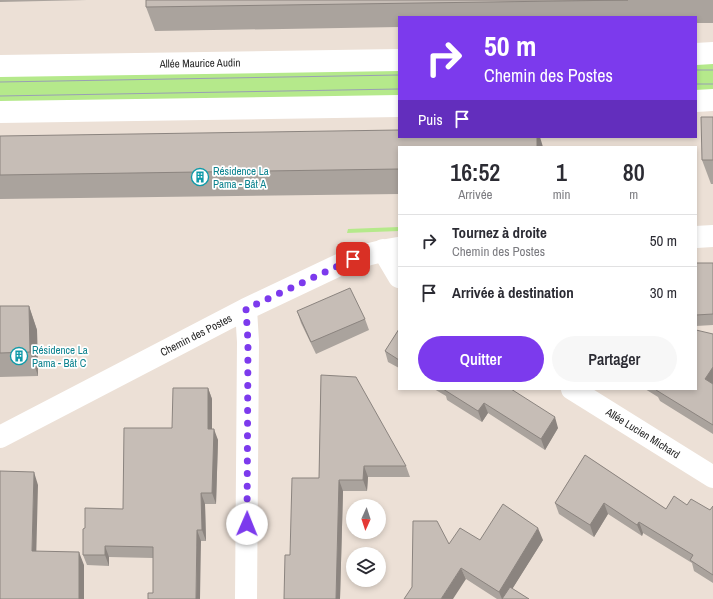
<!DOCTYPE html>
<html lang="fr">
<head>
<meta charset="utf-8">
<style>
  body { margin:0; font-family:"Archivo Narrow",sans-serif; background:#f7f7f7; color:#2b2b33; height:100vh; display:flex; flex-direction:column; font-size:15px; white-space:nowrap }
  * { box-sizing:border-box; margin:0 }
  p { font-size:13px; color:#7c7c81 }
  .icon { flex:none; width:22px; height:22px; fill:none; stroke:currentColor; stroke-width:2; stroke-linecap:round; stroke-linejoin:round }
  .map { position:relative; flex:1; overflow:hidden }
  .details { position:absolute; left:398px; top:146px; width:299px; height:244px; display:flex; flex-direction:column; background:#fff; border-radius:0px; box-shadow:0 2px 6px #0003 }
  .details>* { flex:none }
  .guide { position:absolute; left:398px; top:16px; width:299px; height:122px; border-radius:0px; box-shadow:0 2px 6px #0003; background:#7c3aed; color:#fff; overflow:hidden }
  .needle { width:26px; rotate:183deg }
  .buttons { position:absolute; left:346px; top:499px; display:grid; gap:8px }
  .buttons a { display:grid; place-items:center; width:40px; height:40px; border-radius:50%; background:#fff; box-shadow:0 2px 6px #0003; font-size:20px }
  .pin { position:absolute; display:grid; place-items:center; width:34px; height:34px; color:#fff; margin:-17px; border-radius:8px; box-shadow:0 2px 6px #0006 }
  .me { position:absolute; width:44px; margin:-22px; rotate:1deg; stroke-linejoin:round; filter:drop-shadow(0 0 3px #0008) }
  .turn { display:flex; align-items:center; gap:14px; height:84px; padding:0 20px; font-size:18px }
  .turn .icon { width:52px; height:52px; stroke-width:2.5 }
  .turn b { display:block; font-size:28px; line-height:34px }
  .then { display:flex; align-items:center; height:38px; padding:0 20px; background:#0003; gap:8px; font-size:15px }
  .eta { display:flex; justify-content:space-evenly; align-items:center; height:68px; text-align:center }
  .eta b { font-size:24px; font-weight:600; line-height:28px }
  .button { display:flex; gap:8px; margin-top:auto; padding:8px 20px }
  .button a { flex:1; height:46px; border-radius:24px; background:#7c3aed; color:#fff; font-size:16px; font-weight:600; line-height:46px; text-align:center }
  .button a+a { background:#f7f7f7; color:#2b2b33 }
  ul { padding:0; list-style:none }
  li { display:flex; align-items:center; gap:12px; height:52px; padding:0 20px; border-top:1px solid #e1e1e2 }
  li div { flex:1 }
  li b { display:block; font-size:15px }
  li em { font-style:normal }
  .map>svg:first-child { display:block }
  .green { fill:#b5e98b }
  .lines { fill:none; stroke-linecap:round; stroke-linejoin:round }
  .minor { stroke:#fff; stroke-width:22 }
  .tertiary { stroke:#fff; stroke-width:22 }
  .tram { stroke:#999fb4; stroke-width:1 }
  .wall { fill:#aaa39d }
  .shaded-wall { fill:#8b847f }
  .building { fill:#c6bdb6; stroke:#8b847f }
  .route { stroke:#7c3aed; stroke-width:7; stroke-dasharray:0 12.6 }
  .labels { text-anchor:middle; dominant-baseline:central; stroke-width:3.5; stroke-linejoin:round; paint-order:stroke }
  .street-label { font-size:11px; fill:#272727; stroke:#fff }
  .culture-label { font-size:11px; fill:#0d838f; stroke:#fff; text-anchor:start }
</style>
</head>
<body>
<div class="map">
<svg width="713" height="599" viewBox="0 0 713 599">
  <rect width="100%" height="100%" fill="#ece0d6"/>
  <path class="green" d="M696 62H713V92H696Z
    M399 68V97L0 104V75Z
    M399 227V231L347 233 348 229Z"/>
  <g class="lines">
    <path class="minor" d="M696 237 713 236
      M383 250 399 277
      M246 309 248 342 246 599
      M572 389 713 477
      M0 437 246 309 339 265C359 256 378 251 399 248"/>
    <path class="tertiary" d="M696 54 713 53
      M0 66 399 60
      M696 101 713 100
      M0 112 399 106"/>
    <path class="tram" d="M696 70H713
      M0 82 399 75
      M696 84H713
      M0 96 399 89"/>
  </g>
  <path class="wall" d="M0 0H87L0 2Z
    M146 0H713V23H696V17H399V27L155 31 146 7Z
    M713 117V184H711L702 160Z
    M0 136 399 147V194L0 199Z
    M696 263H713V325L696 326Z
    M0 306H29L37 330 38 376 0 377Z
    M297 311 365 319 369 330 316 354 301 323Z
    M399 329V368L388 362 385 351Z
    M713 334V434L660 401 658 397 645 389H696Z
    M321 375 406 466 410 477H368L367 491H343L340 599H284L290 555 319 478Z
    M208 388 212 399V429L218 440 216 504H205L206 541H201L153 593V558L109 557V566L87 565 83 555 85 528 123 509 172 428Z
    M434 389H511L558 428 545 450 488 413 482 422 447 400 446 396Z
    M585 455 666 509 687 505 710 510 713 506V583L694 571 692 563 643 533 642 536 608 514 594 537 559 514 555 503Z
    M543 540 512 589 529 599H497L466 579 449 544Z"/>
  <path class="shaded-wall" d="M537 137H540L543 147H537Z
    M29 306 37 330 38 376 30 352Z
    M713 367V384L705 379Z
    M208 388 212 399V440L208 429Z
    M484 403 488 413 482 422 478 411Z
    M555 417 558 428 545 450 541 439Z
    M214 429 218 440 216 504 212 493Z
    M364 466 368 477 367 491 363 480Z
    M34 472 38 485 36 564 32 551Z
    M339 480 343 491 340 599H336Z
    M201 493 205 504 206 541 202 530Z
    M604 503 608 514 594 537 590 525Z
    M639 522 643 533 642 536 637 525Z
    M538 528 543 540 506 599H502L499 592Z
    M197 530 201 541 200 599H196Z
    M105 546 109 557V566L105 555Z
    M79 552 84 565V599H79Z
    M461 568 466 579 453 599H441Z"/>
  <path class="building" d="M146 0H628L146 7Z
    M701 117H713V160H702Z
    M399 130V137H537V147H399V169L0 175V136Z
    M696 263H713V314L696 315Z
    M350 288 365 319 311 342 297 311Z
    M0 306H29L30 352 0 353Z
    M399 329V360L385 351Z
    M696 330 713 334V367L705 379 713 384V425L656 390V389H696Z
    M321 375 356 377 406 466H364L363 480H339L336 599H284L285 555H290L292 478H319Z
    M173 388H208V429H214L212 493H201L202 530H197L196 599H148V593H153V547L105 546V555H83V529L85 528V508L123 509 124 428H172Z
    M443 389H511L555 417 541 439 484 403 478 411Z
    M585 455 666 509 674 496 687 505 691 499 710 510 713 506V575L690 560 693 555 639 522 637 525 604 503 590 525 555 503Z
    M0 471 34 472 32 551 79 552V599H0Z
    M503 504 538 528 499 592 461 568 441 599H404L412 587 413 521H437L449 544 460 528 480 540Z
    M510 587 529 599H502Z"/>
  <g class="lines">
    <path class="route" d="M247 524 248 342 246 309 353 259"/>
  </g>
  <defs>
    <g id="building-ring" transform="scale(0.9)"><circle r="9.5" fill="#fff" stroke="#0f9aa8" stroke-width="1.5"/><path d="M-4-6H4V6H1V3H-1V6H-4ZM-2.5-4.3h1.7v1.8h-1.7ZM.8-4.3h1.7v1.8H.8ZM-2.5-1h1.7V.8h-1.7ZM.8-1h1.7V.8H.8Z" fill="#0f9aa8"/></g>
  </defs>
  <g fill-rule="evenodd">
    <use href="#building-ring" x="200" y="177"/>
    <use href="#building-ring" x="19" y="356"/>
  </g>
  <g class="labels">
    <g class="street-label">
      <text transform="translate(200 63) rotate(-1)">Allée Maurice Audin</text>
      <text transform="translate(196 335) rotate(-27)">Chemin des Postes</text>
      <text transform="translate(643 433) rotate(32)">Allée Lucien Michard</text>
    </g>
    <g class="culture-label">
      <text x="213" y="171">Résidence La<tspan x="213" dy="13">Pama - Bât A</tspan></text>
      <text x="32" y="350">Résidence La<tspan x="32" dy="13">Pama - Bât C</tspan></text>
    </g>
  </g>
</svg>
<div class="buttons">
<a><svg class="needle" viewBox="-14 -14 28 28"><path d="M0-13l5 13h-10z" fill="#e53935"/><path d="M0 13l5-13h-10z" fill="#7c7c81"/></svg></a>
<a><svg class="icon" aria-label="layers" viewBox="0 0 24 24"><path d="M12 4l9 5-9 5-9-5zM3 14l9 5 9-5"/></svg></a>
</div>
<div class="pin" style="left:353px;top:259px;background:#d93025"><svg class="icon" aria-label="arrive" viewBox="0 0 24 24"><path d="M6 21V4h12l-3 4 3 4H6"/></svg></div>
<svg class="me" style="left:247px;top:524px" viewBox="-20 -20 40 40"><circle r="19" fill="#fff"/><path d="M0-13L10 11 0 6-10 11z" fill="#7c3aed"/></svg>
<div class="guide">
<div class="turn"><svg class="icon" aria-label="right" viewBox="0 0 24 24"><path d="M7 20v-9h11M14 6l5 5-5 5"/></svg><div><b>50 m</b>Chemin des Postes</div></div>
<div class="then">Puis<svg class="icon" aria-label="arrive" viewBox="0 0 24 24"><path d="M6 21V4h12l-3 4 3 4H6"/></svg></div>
</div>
<section class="details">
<div class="eta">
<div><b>16:52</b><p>Arrivée</p></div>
<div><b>1</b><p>min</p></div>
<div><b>80</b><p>m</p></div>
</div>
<ul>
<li><svg class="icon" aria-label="right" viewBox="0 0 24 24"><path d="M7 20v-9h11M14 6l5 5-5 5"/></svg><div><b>Tournez à droite</b><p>Chemin des Postes</p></div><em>50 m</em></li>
<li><svg class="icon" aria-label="arrive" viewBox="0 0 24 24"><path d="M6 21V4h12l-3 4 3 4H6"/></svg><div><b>Arrivée à destination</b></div><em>30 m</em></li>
</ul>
<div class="button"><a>Quitter</a><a>Partager</a></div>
</section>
</div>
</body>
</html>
